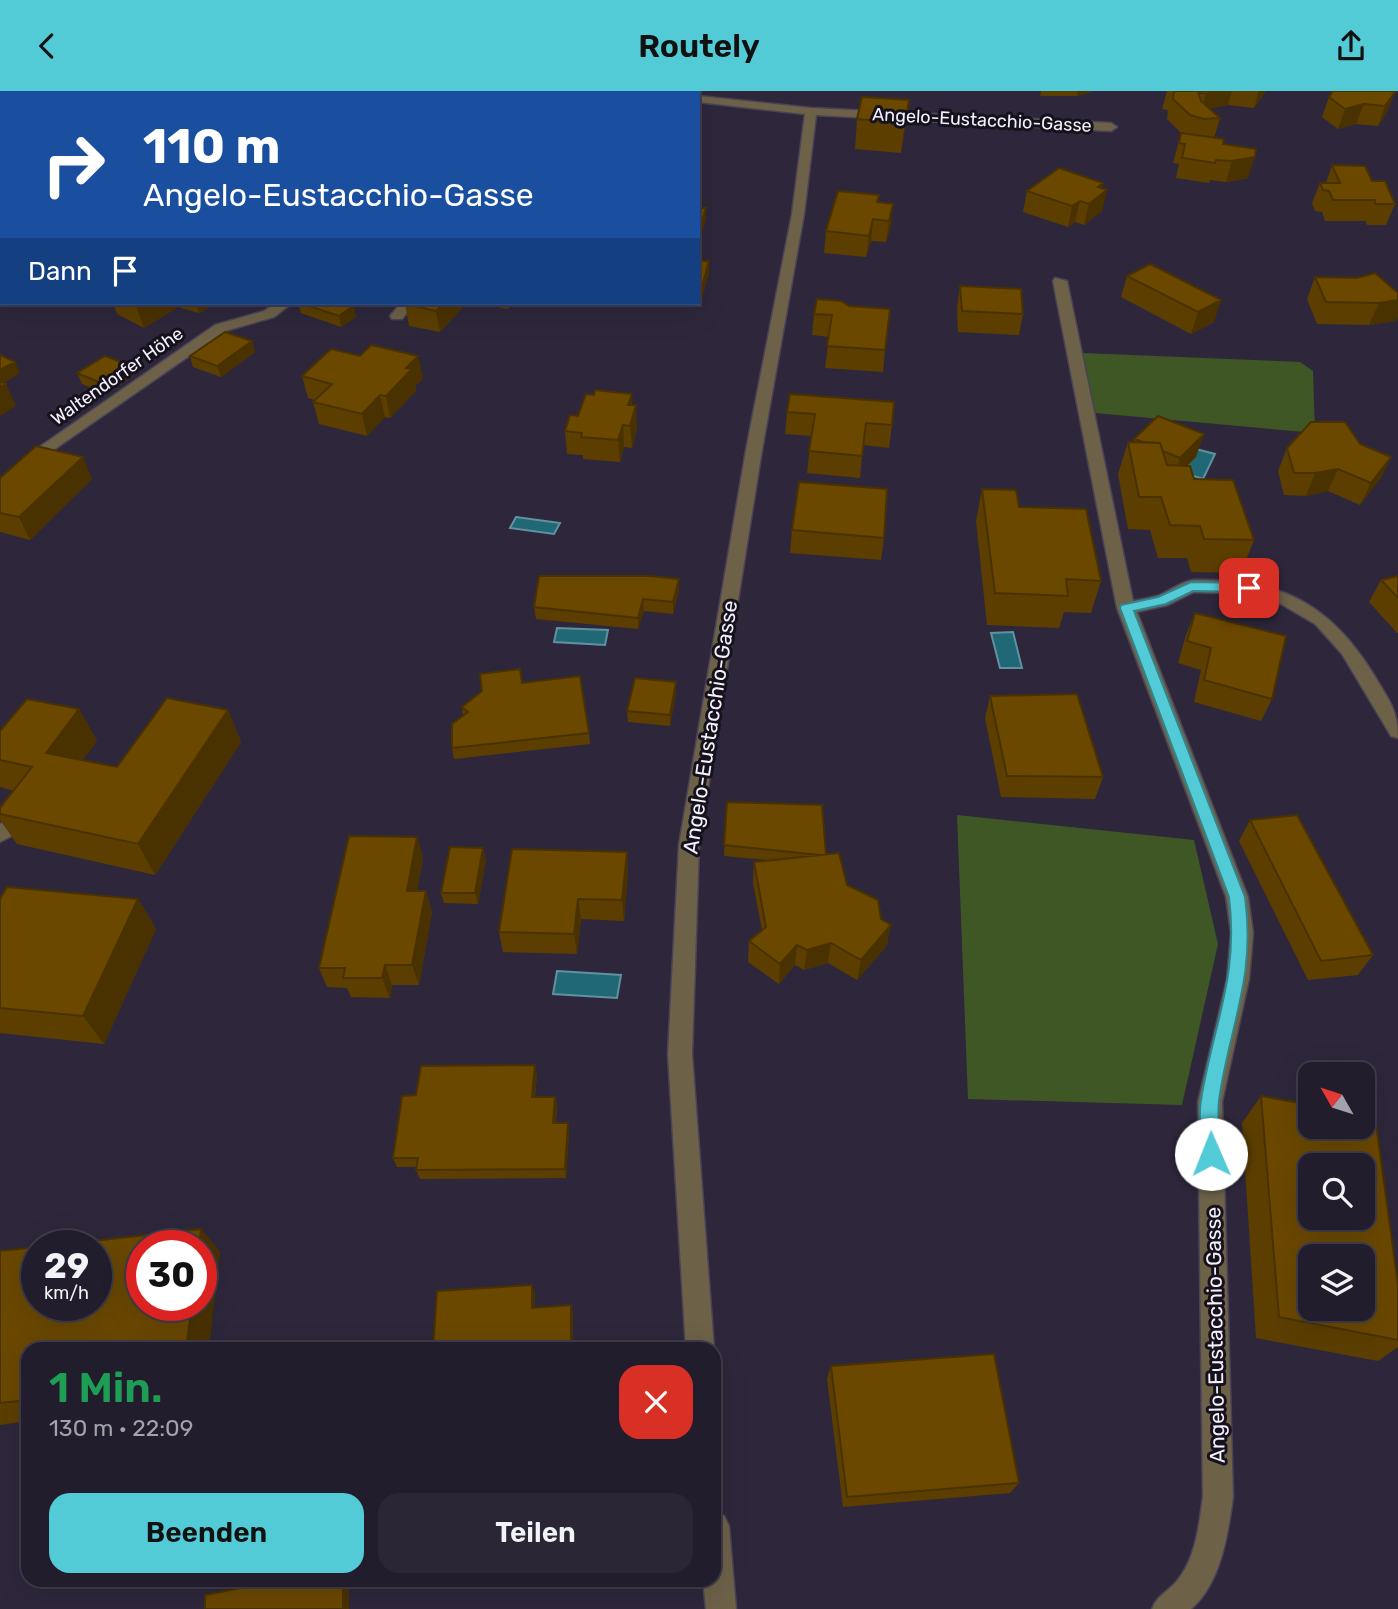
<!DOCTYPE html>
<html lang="de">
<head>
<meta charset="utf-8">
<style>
  body { margin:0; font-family:Rubik,sans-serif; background:#2a2635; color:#f1f3f6; height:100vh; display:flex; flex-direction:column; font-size:26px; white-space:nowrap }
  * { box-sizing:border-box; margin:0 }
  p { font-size:23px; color:#a2a2aa }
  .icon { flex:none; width:38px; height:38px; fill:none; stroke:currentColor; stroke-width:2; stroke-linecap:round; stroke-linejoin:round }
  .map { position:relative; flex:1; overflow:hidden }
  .panel { position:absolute; left:21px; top:1251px; width:700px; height:245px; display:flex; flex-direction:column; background:#221d2d; border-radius:21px; box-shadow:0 7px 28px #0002,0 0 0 2px #3f3b49 }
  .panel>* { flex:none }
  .hud { position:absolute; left:0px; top:0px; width:700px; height:214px; box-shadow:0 7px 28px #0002,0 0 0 2px #3f3b49; background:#1a4fa0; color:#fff; overflow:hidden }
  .needle { width:46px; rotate:309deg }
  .tools { position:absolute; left:1298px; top:971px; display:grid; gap:14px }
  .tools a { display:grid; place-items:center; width:77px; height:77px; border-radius:14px; background:#221d2d; box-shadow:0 7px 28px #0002,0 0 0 2px #3f3b49; font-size:35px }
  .speed { position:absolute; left:21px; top:1139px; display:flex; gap:14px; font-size:35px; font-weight:700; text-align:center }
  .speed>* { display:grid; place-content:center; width:91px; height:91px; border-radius:50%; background:#221d2d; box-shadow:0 7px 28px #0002,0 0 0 2px #3f3b49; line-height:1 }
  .speed small { font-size:18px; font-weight:400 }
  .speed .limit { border:10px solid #d22; background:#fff; color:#111 }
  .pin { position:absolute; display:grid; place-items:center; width:60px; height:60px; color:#fff; margin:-30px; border-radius:14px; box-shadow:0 4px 10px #0006 }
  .me { position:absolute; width:77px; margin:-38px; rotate:359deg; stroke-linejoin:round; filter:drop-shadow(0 0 5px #0008) }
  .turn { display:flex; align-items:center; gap:24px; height:147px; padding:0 28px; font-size:32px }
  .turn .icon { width:91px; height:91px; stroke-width:2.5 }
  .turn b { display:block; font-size:49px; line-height:60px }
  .then { display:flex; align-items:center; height:66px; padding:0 28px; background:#0003; gap:14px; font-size:26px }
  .round { display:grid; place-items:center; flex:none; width:74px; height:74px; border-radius:21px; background:#2a2635 }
  .summary { display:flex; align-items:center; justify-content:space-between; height:119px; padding:0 28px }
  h1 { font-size:42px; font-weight:600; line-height:52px; color:#1e9e55 }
  .action { display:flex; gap:14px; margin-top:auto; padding:14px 28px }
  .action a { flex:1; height:80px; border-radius:21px; background:#52cbd7; color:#111; font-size:28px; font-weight:600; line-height:80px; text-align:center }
  .action a+a { background:#2a2635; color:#f1f3f6 }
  header { display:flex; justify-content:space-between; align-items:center; height:91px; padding:0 28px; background:#52cbd7; color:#111; font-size:32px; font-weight:600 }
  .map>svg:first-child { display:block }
  .green { fill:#3e5724 }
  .water { fill:#206876; stroke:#60919f; stroke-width:2 }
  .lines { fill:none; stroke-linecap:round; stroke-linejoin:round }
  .street-casing { stroke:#4a4357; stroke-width:3 }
  .secondary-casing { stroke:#4a4357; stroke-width:3 }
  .street { fill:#6d6148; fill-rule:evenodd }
  .secondary { fill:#927f56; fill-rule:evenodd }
  .wall { fill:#5b3e00 }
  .shaded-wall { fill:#4a3200 }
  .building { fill:#6a4800; stroke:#4a3200; stroke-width:2; fill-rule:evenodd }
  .route { fill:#52cbd7; stroke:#35848c; stroke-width:2 }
  .labels { text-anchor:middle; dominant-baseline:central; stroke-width:6; stroke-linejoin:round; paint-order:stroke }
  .far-street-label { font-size:18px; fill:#f4f0fe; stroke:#15121b }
  .street-label { font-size:21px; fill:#f4f0fe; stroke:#15121b }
</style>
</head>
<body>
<header><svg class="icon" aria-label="back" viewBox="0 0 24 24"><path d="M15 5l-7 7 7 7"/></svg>Routely<svg class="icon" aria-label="share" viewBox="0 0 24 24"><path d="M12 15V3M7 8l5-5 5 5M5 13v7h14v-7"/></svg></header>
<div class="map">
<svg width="1398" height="1518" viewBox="0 0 1398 1518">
  <rect width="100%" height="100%" fill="#2e273c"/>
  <path class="green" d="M1083 262 1300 271 1313 280 1315 342 1095 322Z
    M957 724 1194 749 1218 853 1182 1014 968 1008Z"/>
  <path class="water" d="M1196 358 1215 363 1203 388 1184 382Z
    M516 426 560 432 554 443 510 437Z
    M557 537 608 539 605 554 554 551Z
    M1013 541 1022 577H1000L991 542Z
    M557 880 621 884 617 907 553 903Z"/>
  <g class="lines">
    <g class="street-casing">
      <path id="street" d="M698 5 811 17 1111 32 1117 36 1111 40 816 24 804 123 762 359 699 754 692 963 714 1258H686L668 963 679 754 746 359 792 123 805 23 698 11Z
        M1055 187 1067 190 1133 510C1142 508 1152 507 1160 504 1171 499 1182 490 1194 489 1279 487 1329 511 1374 584 1388 608 1398 618 1398 647L1391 645 1342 563 1315 533 1281 513 1248 503 1194 501 1168 514 1137 521 1248 806 1253 842 1249 888 1222 1011 1233 1406C1228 1443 1221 1492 1191 1518H1152C1157 1504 1168 1501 1177 1490 1196 1467 1199 1434 1203 1406L1198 1011 1227 888 1231 842 1226 806 1117 517 1053 190Z
        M276 212H292L274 226 225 240 52 360 46 362 38 357 215 234 264 220Z
        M401 212H415L402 228H392L390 225Z
        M27 719 34 721 37 727 34 733 0 751V733Z
        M714 1420 724 1425 729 1435 736 1518H706L703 1489H714Z"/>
    </g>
    <g class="secondary-casing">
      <path id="secondary" d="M286 0H299L284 2Z
        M2 119V127L0 128V120Z"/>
    </g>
    <use href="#street" class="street"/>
    <use href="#secondary" class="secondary"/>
  </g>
  <path class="wall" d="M354 0H383L379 2H360Z
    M466 0H548V2H466Z
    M1041 0H1094L1077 5H1040Z
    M1167 0H1266L1254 17 1228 14 1210 17 1220 27 1214 47 1223 53 1248 87 1226 91 1210 89 1209 92 1176 87 1179 73 1173 72 1181 42 1182 43 1167 28 1168 19 1162 18Z
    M1391 0 1387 21 1378 35 1356 33 1338 38 1322 26 1329 6Z
    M909 9 901 62 855 58 857 28Z
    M1332 74 1372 90 1395 113 1386 134H1367L1366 130H1325L1322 121 1315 120 1312 112 1320 92H1326Z
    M1103 92 1102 97V120L1084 134 1075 131 1068 136 1023 121 1027 100Z
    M878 111 891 134 886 151 871 150 866 166 824 162 826 140Z
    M698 170 709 181 701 211 698 210Z
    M1150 173 1214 231 1191 243 1121 206 1127 185Z
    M1315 186 1398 202V225L1396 230 1369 234 1317 233 1307 208Z
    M960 195 1023 223 1019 244 958 241 957 217Z
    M817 208 885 259 883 281 825 277 829 246 812 244 814 223Z
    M113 212H217L199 222 178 216 144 237 117 223Z
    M298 212H343L353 215 356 226 341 236 301 222Z
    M467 212 440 241 409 235 405 213Z
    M476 212H513L508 218Z
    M252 250 255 261 221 286 193 276 190 265Z
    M77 282 133 285 106 303 82 293Z
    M302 285 423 287 415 295 416 300 390 327 385 326 367 345 319 333 313 311 315 309 308 307Z
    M632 303V314L637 337 632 357 624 356 620 371 583 368V364L567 363 565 340 594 304Z
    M790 303 892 334 889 357 863 354 860 387 807 382 811 345 785 343 787 321Z
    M1134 348 1196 366 1187 375 1194 388 1254 449 1241 482 1191 481 1187 467H1158L1150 439 1128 438 1118 383 1128 351H1133Z
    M1360 353 1391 366 1380 388 1360 414 1328 400 1306 405 1284 404 1278 380 1287 357Z
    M0 387 92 388 30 449 0 441Z
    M982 398 1019 416 1101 490 1091 522 1064 521 1059 537 987 534 976 430Z
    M792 439 884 447 881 469 790 462Z
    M1398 485V542H1397L1369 511 1381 489Z
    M679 499 673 523 644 520 638 538 536 528 534 516Z
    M1195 522 1272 608 1261 630 1194 611 1201 579 1178 572 1186 544Z
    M676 591V602L670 635 628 631 627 620Z
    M522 592 589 642 590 653 454 668 452 657 463 624 462 616Z
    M990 605 1103 686 1095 708 1001 706 985 627Z
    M79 618 97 650 82 669 117 676 228 619 241 651 155 784 17 753 0 729V717L14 700 0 696V640Z
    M727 711 826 764 847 794 881 828 887 854 857 889 828 872 804 879 795 874 779 893 748 871 749 850 762 839 753 792 754 771 767 769 724 765Z
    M1250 729 1373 864 1358 884 1308 889 1239 750Z
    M417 746 423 767 417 800H426L432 821 419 894H392L390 907 351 906 347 897 327 896 319 877Z
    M627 761 628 782 624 830 581 828 577 863 503 861 499 841Z
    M486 768 478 813 444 812 441 802Z
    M0 808H138L156 838 104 953 0 942Z
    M537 983 535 1006H555L557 1015 556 1032 569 1041 566 1087 420 1088 416 1079 417 1076H397L393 1067 416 1004Z
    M1261 1005 1398 1194V1256L1378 1270 1256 1247 1242 1032Z
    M201 1138 220 1161 28 1258V1330L0 1334V1160Z
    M831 1275 1019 1392 1010 1402 843 1416 827 1288Z
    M201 1489H233L206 1492Z"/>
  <path class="shaded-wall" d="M137 0H194L191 2H138Z
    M371 0H383L379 2H372Z
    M503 0H548V2H503Z
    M1078 0H1094L1077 5Z
    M1210 0H1232L1228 14 1208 18 1200 23 1206 3Z
    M1259 0H1266L1254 17Z
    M1395 1 1387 21 1378 35 1385 15Z
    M909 9 905 39 901 62 905 32Z
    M1364 13 1356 33 1338 38 1345 18Z
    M2 54V100L0 101V55Z
    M1255 66 1248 87 1226 91 1232 70Z
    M1103 92 1100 104 1107 99 1102 120 1084 134 1089 113 1098 96Z
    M1080 110 1075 131 1068 136 1072 115Z
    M893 113 891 134 886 151 889 130Z
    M706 117V128L698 156V145Z
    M873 128 871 150 866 166 869 145Z
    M709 170V181L701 211V200Z
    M1221 209 1214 231 1191 243 1198 221Z
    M1398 209V225L1396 230 1369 234 1379 212Z
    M141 212H177L178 216 144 237 136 215Z
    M196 212H217L199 222Z
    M444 212H467L440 241 436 220Z
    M507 212H513L508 218Z
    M353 215 356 226 341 236 339 225Z
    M252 250 255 261 221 286 217 275Z
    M418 265 423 287 415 295 416 300 390 327 386 305 406 277Z
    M15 271 20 282 0 294V279Z
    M129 274 133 285 106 303 101 292Z
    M6 293 16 315 0 325V296Z
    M632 303 633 325 629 336 628 314Z
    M380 304 385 326 367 345 362 323Z
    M636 314 637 337 632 357 630 335Z
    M623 334 624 356 620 371 618 349Z
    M1204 343 1196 366 1173 389 1180 367Z
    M83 366 92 388 30 449 19 426Z
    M1391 366 1380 388 1360 414 1371 392Z
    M1338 378 1328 400 1306 405 1315 382Z
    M679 488V499L673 523V511Z
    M643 508 644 520 638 538V527Z
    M676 591V602L670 635V624Z
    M79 618 97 650 65 693 46 662Z
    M228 619 241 651 155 784 138 753Z
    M417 746 423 767 413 820 407 800Z
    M483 757 486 768 478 813 475 802Z
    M627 761 628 782 624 830 622 809Z
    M426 800 432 821 419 894 412 874Z
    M138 808 156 838 104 953 83 925Z
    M578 808 581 828 577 863 574 843Z
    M891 834 887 854 857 889 861 869Z
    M831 852 828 872 804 879 807 859Z
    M797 854 795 874 779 893 780 873Z
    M385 874 392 894 390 907 382 887Z
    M535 974 537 983 534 1015 532 1006Z
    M555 1006 557 1015 555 1041 553 1032Z
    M568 1032 569 1041 566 1087 565 1078Z
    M201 1138 220 1161 209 1258H186L192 1214H201V1155H199Z
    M532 1194 535 1202 534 1224 532 1217Z
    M571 1214 573 1221V1258H571Z
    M343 1489H349V1518H343Z"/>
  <path class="building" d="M102 0H138L141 2H103L101 1Z
    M307 0H322L326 2H304Z
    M1174 0H1210L1206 3 1198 1 1201 10 1220 27 1204 28 1190 24 1173 8Z
    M1333 0H1391L1395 1 1385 15 1364 13 1345 18 1329 6Z
    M862 6 909 9 905 32 857 28Z
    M2 30V54H0V31Z
    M1181 42 1224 48 1223 53 1256 58 1255 66 1232 70 1216 69 1215 72 1182 67 1185 53 1179 52Z
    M1332 74 1365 75 1372 90H1385L1395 113H1375V109H1333L1329 100 1323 99 1320 92H1340Z
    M1059 77 1103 92 1098 96 1107 99 1089 113 1080 110 1072 115 1027 100Z
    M838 100 879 104 877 111 893 113 889 130 873 128 869 145 826 140Z
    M698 117H706L698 145Z
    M698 170H709L701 200 698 199Z
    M1150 173 1221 209 1198 221 1127 185Z
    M1375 182 1398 202V209L1379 212 1326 211 1315 186 1357 187Z
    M960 195 1021 198 1023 223 962 220Z
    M817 208 841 210 849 215 890 218 885 259 827 255 832 224 814 223Z
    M129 212H141L136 215Z
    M300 212H343L353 215 339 225Z
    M406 212H444L436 220 405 213Z
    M225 241 252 250 217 275 190 265Z
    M371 254 418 265 406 277 412 278 386 305 380 304 362 323 313 311 332 293 302 285 331 258 360 265Z
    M0 264 15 271 0 279Z
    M105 265 129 274 101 292 77 282Z
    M0 290 6 293 0 296Z
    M595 299 632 303 628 314H636L630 335 623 334 618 349 581 346 582 342 565 340 570 324 578 325 586 303 594 304Z
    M790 303 894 311 892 334 866 332 862 365 809 360 815 323 787 321Z
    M1158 325 1204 343 1180 367 1163 360 1160 352 1143 351 1134 348Z
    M1311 331H1345L1360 353 1391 366 1371 392 1338 378 1315 382H1294L1287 357Z
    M1128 351 1160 352 1167 374 1190 375 1194 388 1233 389 1254 449 1204 448 1200 435 1170 434 1161 406H1139Z
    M36 355 83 366 19 426 0 422V387Z
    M799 391 887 398 884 447 792 439Z
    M982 398 1016 399 1019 416 1086 418 1101 490 1066 488 1068 505 995 502Z
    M539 485H649L679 488 673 511 643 508 638 527 534 516Z
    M1398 485V507L1381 489Z
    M1195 522 1286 545 1272 608 1204 589 1211 557 1187 550Z
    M520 578 522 592 580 585 589 642 452 657V633L468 621 462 616 482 600 480 583Z
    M635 587 676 591 670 624 627 620Z
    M1077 603 1103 686 1007 685 990 605Z
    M167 607 228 619 138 753 0 723V717L32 676 0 669V640L27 608 79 618 46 662 117 676Z
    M727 711 822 714 826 764H819L724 754Z
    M1297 724 1373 864 1321 870 1250 729Z
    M349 745 417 746 407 800H426L412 874H385L382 887H343L345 877H319Z
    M450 756 483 757 475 802H441Z
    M512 758 627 761 622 809 578 808 574 843 499 841Z
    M839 762 847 794 878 809 881 828 891 834 861 869 831 852 807 859 797 854 780 873 749 850 766 836 754 771Z
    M7 796 138 808 83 925 0 917V808Z
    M535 974 532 1006H555L553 1032H568L565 1078 416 1079 418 1067H393L402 1005 416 1004 421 975Z
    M1261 1005 1311 1014V1036H1363V1023L1375 1025 1398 1194V1249L1279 1226ZM1311 1074H1363V1127H1311ZM1311 1166H1363V1218H1311Z
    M201 1138 199 1155H142V1214H192L186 1258H28V1309L0 1312V1160L37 1156V1214H96V1155H47Z
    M532 1194V1217L571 1214V1258H433L437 1200Z
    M994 1263 1019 1392 847 1406 831 1275Z
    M281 1489H343V1518H205V1504Z"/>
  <path class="route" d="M1191 491 1249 492 1256 497 1249 501 1193 500 1166 513 1134 520 1245 806C1256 887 1230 933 1219 1009 1217 1026 1220 1046 1220 1063L1217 1070 1211 1072 1204 1070 1201 1063C1201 1046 1198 1026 1201 1009 1213 933 1239 887 1229 806L1120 517 1121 514 1158 506Z"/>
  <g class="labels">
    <g class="far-street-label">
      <text transform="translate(982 29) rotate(3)">Angelo-Eustacchio-Gasse</text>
      <text transform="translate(117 285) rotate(-35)">Waltendorfer Höhe</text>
    </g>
    <g class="street-label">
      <text transform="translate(710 636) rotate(-81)">Angelo-Eustacchio-Gasse</text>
      <text transform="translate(1215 1244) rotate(-91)">Angelo-Eustacchio-Gasse</text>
    </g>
  </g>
</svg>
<div class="tools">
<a><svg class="needle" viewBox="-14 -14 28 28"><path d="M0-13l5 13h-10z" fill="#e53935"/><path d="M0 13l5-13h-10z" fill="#a2a2aa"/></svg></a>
<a><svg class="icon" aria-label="search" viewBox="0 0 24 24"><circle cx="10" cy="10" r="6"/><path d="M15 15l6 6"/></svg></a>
<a><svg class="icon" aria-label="layers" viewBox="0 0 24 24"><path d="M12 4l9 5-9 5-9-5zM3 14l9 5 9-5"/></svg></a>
</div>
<div class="speed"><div>29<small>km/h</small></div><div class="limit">30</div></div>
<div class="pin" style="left:1249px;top:497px;background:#d93025"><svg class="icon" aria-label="arrive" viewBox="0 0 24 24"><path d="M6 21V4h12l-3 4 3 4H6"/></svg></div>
<svg class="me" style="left:1211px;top:1063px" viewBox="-20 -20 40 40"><circle r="19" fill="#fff"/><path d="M0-13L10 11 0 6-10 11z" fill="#52cbd7"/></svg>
<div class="hud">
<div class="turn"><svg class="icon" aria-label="right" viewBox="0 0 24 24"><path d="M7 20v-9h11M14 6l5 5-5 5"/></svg><div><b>110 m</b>Angelo-Eustacchio-Gasse</div></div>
<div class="then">Dann<svg class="icon" aria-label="arrive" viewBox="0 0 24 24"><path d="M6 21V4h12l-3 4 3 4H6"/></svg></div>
</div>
<section class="panel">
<div class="summary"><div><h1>1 Min.</h1><p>130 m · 22:09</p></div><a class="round" style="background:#d93025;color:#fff"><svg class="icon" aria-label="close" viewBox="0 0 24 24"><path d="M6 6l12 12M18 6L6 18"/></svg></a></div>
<div class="action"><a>Beenden</a><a>Teilen</a></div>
</section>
</div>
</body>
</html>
